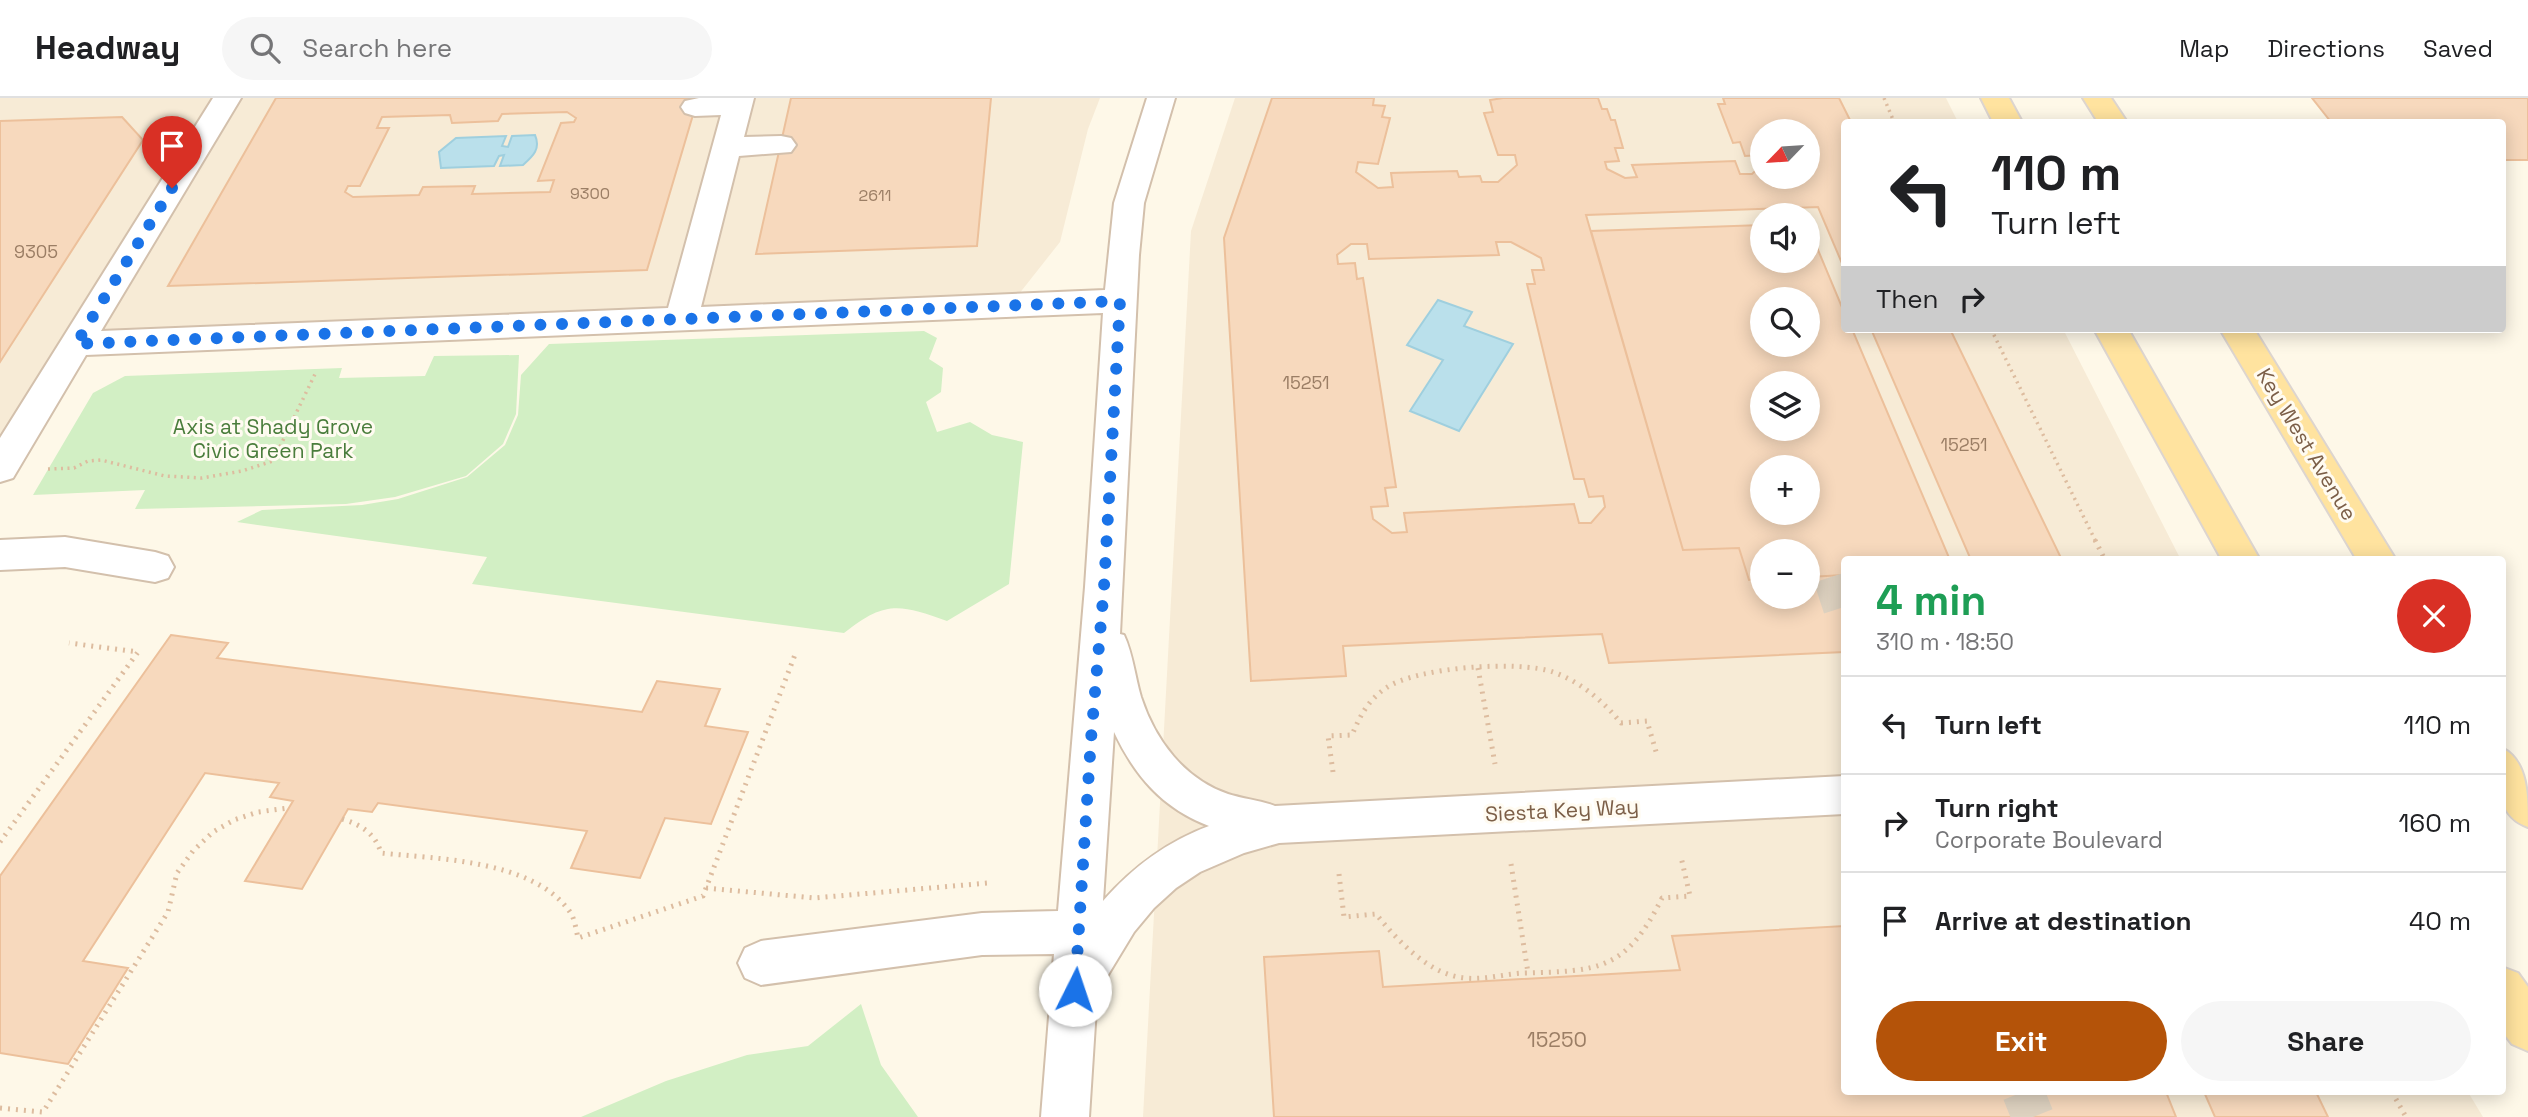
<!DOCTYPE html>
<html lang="en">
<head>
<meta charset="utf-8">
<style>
  body { margin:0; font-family:"Space Grotesk",sans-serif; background:#f6f6f6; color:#202124; height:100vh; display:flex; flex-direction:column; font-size:26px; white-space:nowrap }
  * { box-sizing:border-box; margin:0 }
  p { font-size:23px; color:#757577 }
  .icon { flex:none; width:38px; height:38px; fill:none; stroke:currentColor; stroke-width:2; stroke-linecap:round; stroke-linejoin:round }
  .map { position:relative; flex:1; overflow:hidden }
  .drawer { position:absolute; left:1841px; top:458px; width:665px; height:539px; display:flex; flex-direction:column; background:#fff; border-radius:7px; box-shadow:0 4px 18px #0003 }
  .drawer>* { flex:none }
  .top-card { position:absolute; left:1841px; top:21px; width:665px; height:214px; border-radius:7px; box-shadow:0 4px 18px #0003; background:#fff; color:#202124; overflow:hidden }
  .needle { width:46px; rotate:245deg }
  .buttons { position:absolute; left:1750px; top:21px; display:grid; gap:14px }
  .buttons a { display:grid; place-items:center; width:70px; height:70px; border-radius:50%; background:#fff; box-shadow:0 4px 18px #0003; font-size:35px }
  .pin { position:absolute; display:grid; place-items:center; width:60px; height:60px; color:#fff; margin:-72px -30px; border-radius:50% 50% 50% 0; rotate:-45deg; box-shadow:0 0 7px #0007 }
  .pin .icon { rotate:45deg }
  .me { position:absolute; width:77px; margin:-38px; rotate:4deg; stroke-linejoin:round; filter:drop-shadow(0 0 5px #0008) }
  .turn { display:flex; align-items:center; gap:24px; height:147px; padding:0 35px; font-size:32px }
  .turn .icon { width:91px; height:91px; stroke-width:2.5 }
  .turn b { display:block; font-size:49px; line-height:60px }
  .then { display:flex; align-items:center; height:66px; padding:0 35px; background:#0003; gap:14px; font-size:26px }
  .round { display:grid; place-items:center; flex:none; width:74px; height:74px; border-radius:37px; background:#f6f6f6 }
  .head { display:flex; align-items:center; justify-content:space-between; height:119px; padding:0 35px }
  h1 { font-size:42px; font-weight:700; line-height:52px; color:#1e9e55 }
  .cta { display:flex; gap:14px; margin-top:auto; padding:14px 35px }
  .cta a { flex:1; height:80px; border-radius:42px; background:#b45309; color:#fff; font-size:28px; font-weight:700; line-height:80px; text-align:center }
  .cta a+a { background:#f6f6f6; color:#202124 }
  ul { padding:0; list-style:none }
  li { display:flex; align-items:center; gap:21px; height:98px; padding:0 35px; border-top:2px solid #e0e0e0 }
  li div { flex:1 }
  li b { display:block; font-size:26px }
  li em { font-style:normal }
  header { display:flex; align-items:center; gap:42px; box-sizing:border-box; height:98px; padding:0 35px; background:#fff; border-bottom:2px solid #e0e0e0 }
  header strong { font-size:33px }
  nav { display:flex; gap:38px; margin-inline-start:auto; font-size:24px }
  .search { width:490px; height:63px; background:#f6f6f6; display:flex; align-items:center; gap:18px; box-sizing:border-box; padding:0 24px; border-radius:38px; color:#757577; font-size:26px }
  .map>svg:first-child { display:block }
  .residential { fill:#f7ebd6; fill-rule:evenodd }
  .green { fill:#d2efc4 }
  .water { fill:#bae0eb; stroke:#9fcfde; stroke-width:2 }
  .building { fill:#f7d9bd; stroke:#ecc09b; stroke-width:2; fill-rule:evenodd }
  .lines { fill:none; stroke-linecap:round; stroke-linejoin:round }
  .minor-tunnel { stroke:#ded2c0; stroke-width:42; stroke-dasharray:42 21; stroke-linecap:butt }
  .minor-casing { stroke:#d3c0ac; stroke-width:4 }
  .major-casing { stroke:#ddd5cf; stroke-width:4 }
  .path-far1 { stroke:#ddbc9f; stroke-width:3.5; stroke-dasharray:2 4.5; stroke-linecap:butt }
  .path { stroke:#ddbc9f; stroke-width:5; stroke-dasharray:2 6; stroke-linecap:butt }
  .minor { fill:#fff; fill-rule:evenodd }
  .major { fill:#ffe39f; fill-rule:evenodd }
  .route { stroke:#1a73e8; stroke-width:12; stroke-dasharray:0 21.6 }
  .labels { text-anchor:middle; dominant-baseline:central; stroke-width:6; stroke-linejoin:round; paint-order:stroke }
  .far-number-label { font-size:16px; fill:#9b7e65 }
  .number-label { font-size:18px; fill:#9b7e65 }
  .park-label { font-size:21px; fill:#4a7d3c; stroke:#fffbf1 }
  .street-label { font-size:21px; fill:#7c5f48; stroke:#fffbf1 }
  .near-number-label { font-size:21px; fill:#9b7e65 }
</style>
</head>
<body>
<header>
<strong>Headway</strong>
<div class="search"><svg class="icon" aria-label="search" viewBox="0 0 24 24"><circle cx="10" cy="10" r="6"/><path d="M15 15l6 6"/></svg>Search here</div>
<nav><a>Map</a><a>Directions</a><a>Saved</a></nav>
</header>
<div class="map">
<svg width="2528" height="1019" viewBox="0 0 2528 1019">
  <rect width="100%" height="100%" fill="#fef8e8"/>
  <path class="residential" d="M0 0H1100L1088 31 1060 144 1011 206 80 245 0 376Z
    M1235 0H1946L1958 24H1844V231H2063L2181 462H1844V994H2468L2483 1019H1143L1191 133ZM1762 33H1808V79H1762ZM1762 117H1808V163H1762ZM1762 201H1808V247H1762ZM1762 285H1808V331H1762ZM1762 369H1808V415H1762ZM1762 453H1808V499H1762Z"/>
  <path class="green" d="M924 233 937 240 929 261 943 270 941 294 926 304 937 334 970 324 992 337 1023 344 1009 486 947 523C900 506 885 502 844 535L472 486 487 459 237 424 262 412 362 407 398 401 467 379 505 347 518 317 521 277 549 246Z
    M519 257 516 316 503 346 466 378 395 399 346 406 135 411 145 392 33 397 93 295 125 278 342 270 339 280 425 278 434 258Z
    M861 906 881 967 918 1019H581L666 983 747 957 808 948Z"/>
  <path class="water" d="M535 37C541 51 533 58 523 67L500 68 504 57 499 58 494 68 441 70 439 54 456 40 506 38 502 48 508 49 512 38Z
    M1438 202 1472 214 1464 228 1513 246 1459 333 1410 313 1443 262 1407 247Z"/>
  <path class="building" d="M276 0H698L647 172 168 188ZM567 14 576 20 574 24 561 25 538 83 554 82 550 94 472 96 475 88 423 89 419 97 353 99 345 94 348 88H360L389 30H377L382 19 450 17 452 25 498 23 502 16Z
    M791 0H991L977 148 756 156Z
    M1272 0H1374L1373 7 1385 8 1382 19 1390 20 1378 66 1358 64 1356 74 1378 90 1393 89 1391 75 1457 73 1459 79 1480 78 1482 84H1498L1517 67 1515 57H1498L1484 15 1493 14 1490 2 1503 0H1598L1602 11H1607L1611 22H1615L1623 50H1615L1619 63 1605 64 1607 71 1625 80 1637 79 1632 67 1735 63 1740 76H1752L1762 67V79H1808V33H1762V61L1761 57 1745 58 1740 44 1733 45 1718 6H1725L1723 0H1839L1851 24H1844V170L1818 109 1586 117 1683 452 1739 450 1749 482 1762 481V499H1808V479L1844 477V554L1609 565 1602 536 1343 548 1346 578 1251 583 1224 140ZM1496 144H1511L1541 160 1544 172H1532L1535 186H1527L1574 381H1584L1589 399 1603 398 1605 409 1591 425H1579L1574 406 1404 415 1407 434 1392 435 1373 421 1371 409 1388 408 1385 390 1396 389 1363 180 1357 181 1355 165 1338 166 1337 157 1351 146H1367L1369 161 1499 157Z
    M2312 0H2528V62H2502V24H2331Z
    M122 19 143 42 0 264V23Z
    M1762 127V163H1808V128L1844 214V231H1852L1950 462H1844V477L1808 479V453H1762V481L1749 482 1739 450 1683 452 1591 133ZM1762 201H1808V247H1762ZM1762 285H1808V331H1762ZM1762 369H1808V415H1762Z
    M1871 231H1950L2062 462H1971Z
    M171 537 228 545 217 560 642 614 657 583 720 591 705 628 748 634 711 726 665 720 640 780 571 770 587 733 378 705 372 714 348 711 302 791 245 783 293 703 270 699 279 685 205 675 83 863 128 870 68 966 0 955V778Z
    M1844 828V994H2166L2176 1019H1274L1264 859 1379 853 1383 889 1680 872 1672 838Z
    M2204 994H2316L2328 1019H2215Z"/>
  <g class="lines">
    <path class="minor-tunnel" d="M1834 478 1844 509
      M2023 994 2033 1019"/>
    <g class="minor-casing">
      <path id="minor" d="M213 0H241L101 233 668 210 721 17 695 18 685 15 681 9 685 3 699 0H754L744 39 781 38 791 40 796 47 791 54 739 58 701 209 1105 192 1114 105 1147 0H1175L1144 105 1139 157 1120 536 1124 537C1133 556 1135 579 1141 599 1155 642 1184 681 1228 696 1243 701 1260 702 1275 708L1844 678V716L1279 745 1244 755 1200 774 1176 790 1154 810 1134 834 1097 895 1089 1019H1041L1054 856 982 857 761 887 745 880 738 865 745 850 761 843 982 815 1058 813 1085 489 1103 215 86 257 13 380 0 384V340ZM1114 634C1135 678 1162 710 1209 728 1166 744 1133 769 1103 803Z
        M65 439 155 454 168 458 174 469 168 480 155 484 65 469 0 472V442Z"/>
    </g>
    <g class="major-casing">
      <path id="major" d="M1981 0H2009L2022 24H1993Z
        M2083 0H2111L2127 24H2098Z
        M2094 231H2128L2260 462H2222Z
        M2220 231H2254L2396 462H2357Z
        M2502 650C2528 663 2528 698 2528 729 2492 716 2502 682 2502 650Z
        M2502 869 2518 875 2528 889V953L2512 946 2502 933Z"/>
    </g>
    <path class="path-far1" d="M1884 0 1894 24
      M1991 231 2096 444
      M48 371 74 370 88 363 101 362 165 378 202 380 242 373 273 363 316 274"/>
    <path class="path" d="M2095 442 2105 462
      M1478 570 1495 666
      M1333 674 1328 638 1352 637C1360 618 1368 602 1386 590 1416 569 1519 562 1553 574 1581 584 1603 603 1621 625L1647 623 1657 657
      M342 721C361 727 375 735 381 755 438 761 534 762 570 814 575 821 576 832 578 840L703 798 796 554
      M0 744 138 554 69 545
      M1511 766 1528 875
      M1339 776 1344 819 1376 816C1397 842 1429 877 1465 880 1485 882 1504 876 1524 875 1598 873 1626 873 1662 800L1690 798 1681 759
      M706 790 814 800 988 785
      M2392 994 2406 1019
      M0 1010 43 1014 168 814 177 775 193 753 213 734 234 722 258 714 288 710"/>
    <use href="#minor" class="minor"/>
    <use href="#major" class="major"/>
  </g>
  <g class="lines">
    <path class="route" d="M172 90 76 246 1120 203 1104 489 1091 641 1075 892"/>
  </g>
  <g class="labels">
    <g class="far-number-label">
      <text x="590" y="95">9300</text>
      <text x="875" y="97">2611</text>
    </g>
    <g class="number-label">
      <text x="36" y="153">9305</text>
      <text x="1306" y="284">15251</text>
      <text x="1964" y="346">15251</text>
    </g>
    <g class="park-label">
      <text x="273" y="328">Axis at Shady Grove<tspan x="273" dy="24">Civic Green Park</tspan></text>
    </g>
    <g class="street-label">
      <text transform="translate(2307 346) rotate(59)">Key West Avenue</text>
      <text transform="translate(1562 712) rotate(-3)">Siesta Key Way</text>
    </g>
    <g class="near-number-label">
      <text x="1557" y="941">15250</text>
    </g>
  </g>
</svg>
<div class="buttons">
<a><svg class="needle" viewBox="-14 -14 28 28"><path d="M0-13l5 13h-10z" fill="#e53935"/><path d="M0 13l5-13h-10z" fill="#757577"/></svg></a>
<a><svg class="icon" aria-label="sound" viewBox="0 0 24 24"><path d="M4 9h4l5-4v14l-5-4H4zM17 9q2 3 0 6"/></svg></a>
<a><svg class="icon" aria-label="search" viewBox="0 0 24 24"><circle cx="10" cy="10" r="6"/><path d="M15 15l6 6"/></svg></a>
<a><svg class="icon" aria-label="layers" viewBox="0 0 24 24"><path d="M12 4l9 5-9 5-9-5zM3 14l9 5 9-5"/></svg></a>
<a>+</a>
<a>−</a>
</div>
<div class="pin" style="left:172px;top:90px;background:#d93025"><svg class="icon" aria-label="arrive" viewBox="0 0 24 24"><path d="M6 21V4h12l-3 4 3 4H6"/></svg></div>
<svg class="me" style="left:1075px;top:892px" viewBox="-20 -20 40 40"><circle r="19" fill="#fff"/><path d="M0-13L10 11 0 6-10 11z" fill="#1a73e8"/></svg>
<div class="top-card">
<div class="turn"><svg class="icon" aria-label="left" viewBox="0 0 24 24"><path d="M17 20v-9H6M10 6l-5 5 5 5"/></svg><div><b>110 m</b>Turn left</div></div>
<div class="then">Then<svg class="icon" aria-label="right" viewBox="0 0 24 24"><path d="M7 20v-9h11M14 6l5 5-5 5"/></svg></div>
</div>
<section class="drawer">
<div class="head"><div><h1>4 min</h1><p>310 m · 18:50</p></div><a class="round" style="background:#d93025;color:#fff"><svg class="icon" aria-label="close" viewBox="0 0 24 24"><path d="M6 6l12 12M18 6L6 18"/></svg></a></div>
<ul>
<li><svg class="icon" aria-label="left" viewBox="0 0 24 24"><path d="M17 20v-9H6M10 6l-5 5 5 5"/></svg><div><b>Turn left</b></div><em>110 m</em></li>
<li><svg class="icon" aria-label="right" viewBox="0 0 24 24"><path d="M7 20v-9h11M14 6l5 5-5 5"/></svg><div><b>Turn right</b><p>Corporate Boulevard</p></div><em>160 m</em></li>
<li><svg class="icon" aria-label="arrive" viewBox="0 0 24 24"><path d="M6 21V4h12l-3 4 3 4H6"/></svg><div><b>Arrive at destination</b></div><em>40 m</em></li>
</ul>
<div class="cta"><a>Exit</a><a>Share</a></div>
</section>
</div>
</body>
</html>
